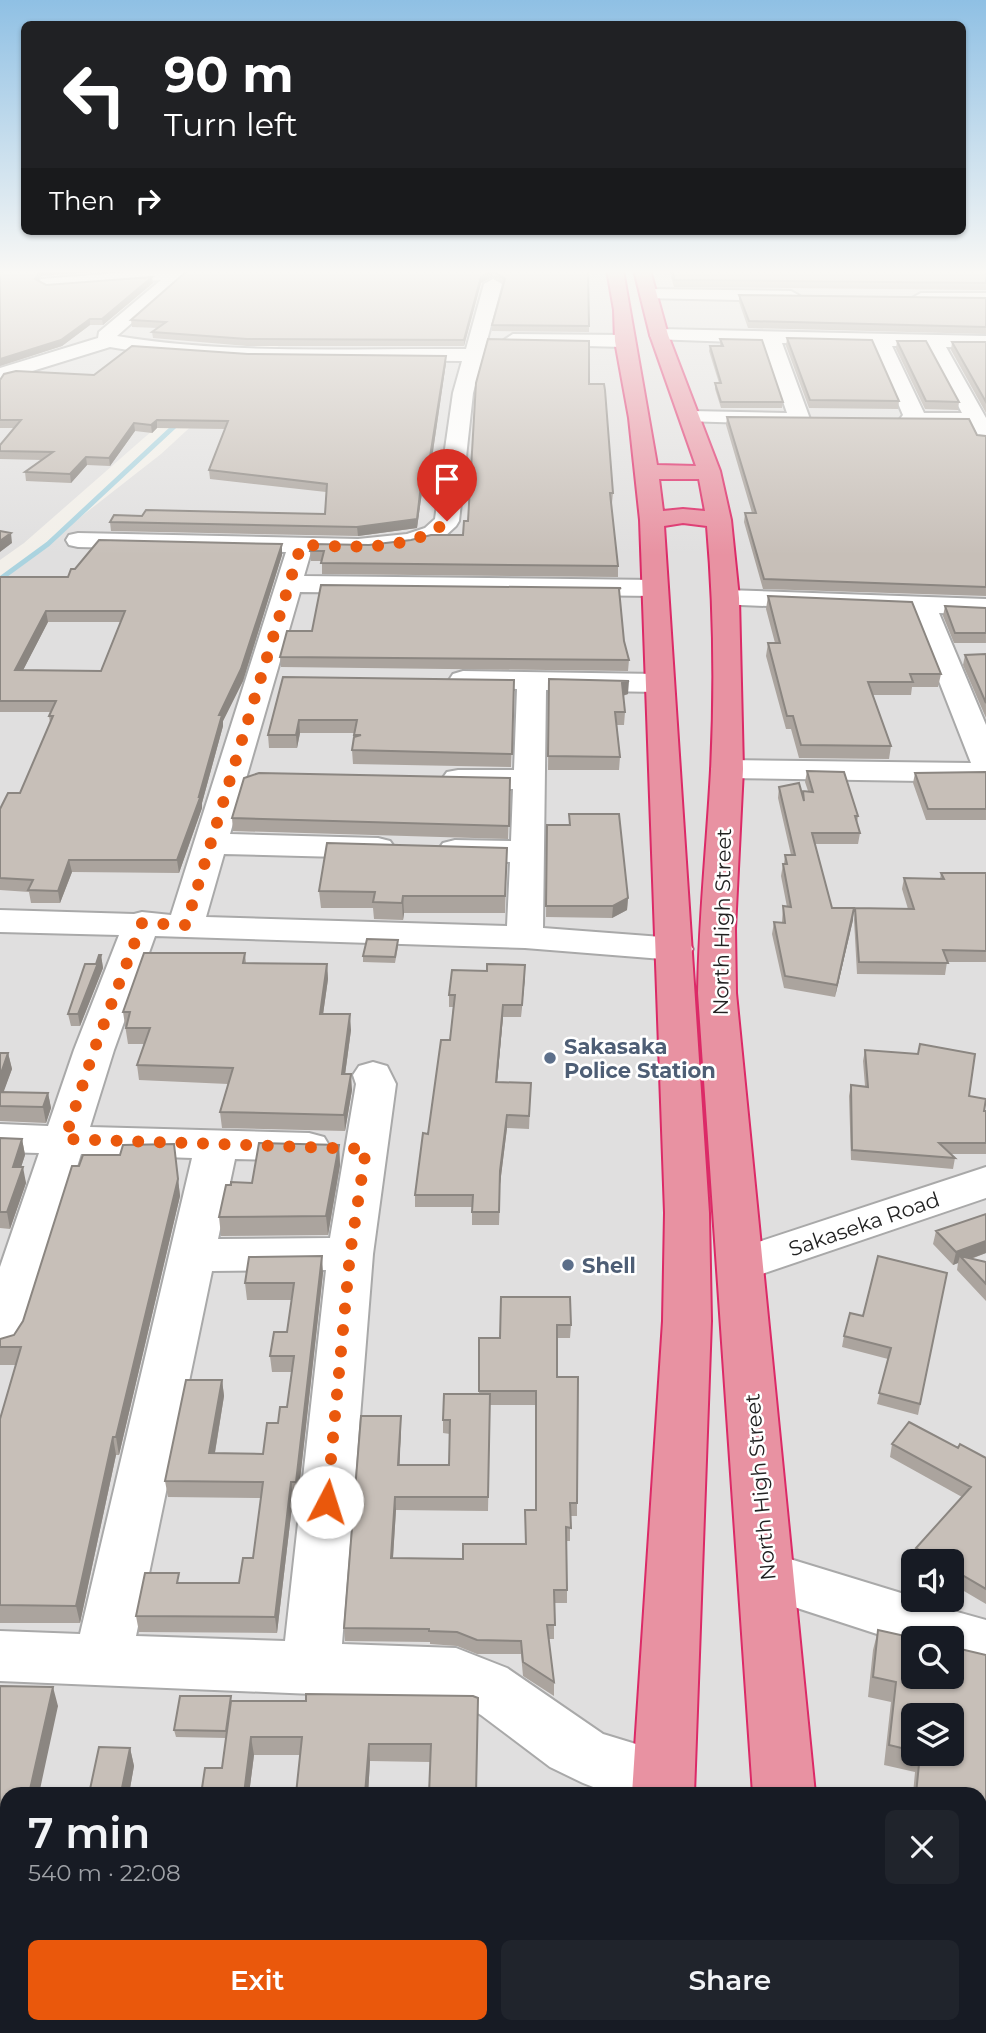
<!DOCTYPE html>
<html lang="en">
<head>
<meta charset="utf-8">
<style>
  body { margin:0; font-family:Montserrat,sans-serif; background:#20242c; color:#f1f3f6; height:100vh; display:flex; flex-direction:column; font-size:26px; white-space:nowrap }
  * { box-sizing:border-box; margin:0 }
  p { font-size:23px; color:#9ea1a6 }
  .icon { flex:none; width:38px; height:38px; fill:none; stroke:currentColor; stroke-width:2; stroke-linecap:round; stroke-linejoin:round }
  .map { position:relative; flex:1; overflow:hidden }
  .sheet { position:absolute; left:0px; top:1787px; width:987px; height:247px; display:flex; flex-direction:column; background:#171b24; border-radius:21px 21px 0 0; box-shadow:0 2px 5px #0004 }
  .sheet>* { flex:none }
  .top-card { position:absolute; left:21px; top:21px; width:945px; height:214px; border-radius:10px; box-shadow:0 2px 5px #0004; background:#202124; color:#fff; overflow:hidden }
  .fabs { position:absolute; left:901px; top:1549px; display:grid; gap:14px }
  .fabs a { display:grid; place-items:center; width:63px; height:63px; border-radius:10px; background:#171b24; box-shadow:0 2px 5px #0004; font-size:35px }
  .pin { position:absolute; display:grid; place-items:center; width:60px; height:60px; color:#fff; margin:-72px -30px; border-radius:50% 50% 50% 0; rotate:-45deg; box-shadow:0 0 7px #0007 }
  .pin .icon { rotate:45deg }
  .me { position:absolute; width:77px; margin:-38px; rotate:5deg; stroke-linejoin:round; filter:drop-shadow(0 0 5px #0008) }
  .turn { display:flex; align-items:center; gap:24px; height:147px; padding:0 28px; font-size:32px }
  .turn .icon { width:91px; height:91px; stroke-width:2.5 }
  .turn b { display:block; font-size:49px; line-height:60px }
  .then { display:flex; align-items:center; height:66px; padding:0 28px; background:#0003; gap:14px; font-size:26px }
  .round { display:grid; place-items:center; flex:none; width:74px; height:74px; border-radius:10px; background:#20242c }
  .headline { display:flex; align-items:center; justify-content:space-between; height:119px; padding:0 28px }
  h1 { font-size:42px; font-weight:600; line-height:52px }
  .primary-button { display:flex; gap:14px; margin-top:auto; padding:14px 28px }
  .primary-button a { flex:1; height:80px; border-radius:10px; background:#ea580c; color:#fff; font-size:28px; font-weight:600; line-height:80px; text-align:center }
  .primary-button a+a { background:#20242c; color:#f1f3f6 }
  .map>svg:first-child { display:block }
  .residential { fill:#e0dfdf; fill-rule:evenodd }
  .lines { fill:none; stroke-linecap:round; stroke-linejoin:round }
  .stream-far1 { stroke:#aad3df; stroke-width:4.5 }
  .stream { stroke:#aad3df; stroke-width:5 }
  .minor-casing { stroke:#a9a9a9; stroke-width:4 }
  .highway-casing { stroke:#dc2a67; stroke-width:4 }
  .minor { fill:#fff; fill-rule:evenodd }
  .highway { fill:#e892a2; fill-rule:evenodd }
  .wall { fill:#aba49e; fill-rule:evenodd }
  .shaded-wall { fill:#8b8681 }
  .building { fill:#c7bfb8; stroke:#8b8681; stroke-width:2; fill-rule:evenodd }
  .route { stroke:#ea580c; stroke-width:12; stroke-dasharray:0 21.6 }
  .service-dot { fill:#5c6f8a; stroke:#fff; stroke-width:2.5 }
  .labels { text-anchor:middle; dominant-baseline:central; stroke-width:5; stroke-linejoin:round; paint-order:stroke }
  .street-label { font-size:21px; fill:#222; stroke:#fff }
  .service-label { font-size:21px; font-weight:bold; fill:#4e5e75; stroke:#fff; text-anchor:start }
</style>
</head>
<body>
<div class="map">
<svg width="986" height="2033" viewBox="0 0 986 2033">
  <rect width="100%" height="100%" fill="#f2efe9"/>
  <path class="residential" d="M0 270H349L145 437 24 543 0 560Z
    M371 270H986V2033H0V580L161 454 282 343ZM914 1561H952V1600H914ZM914 1638H952V1676H914ZM914 1715H952V1754H914ZM7 1794H980V2026H7Z"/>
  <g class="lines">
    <path class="stream-far1" d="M178 423 180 421"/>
    <path class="stream" d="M0 579 48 544 180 421"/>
    <g class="minor-casing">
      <path id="minor" d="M157 270H192L117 336C231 355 350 348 466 349L484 284 493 279 502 284 473 393 459 521 456 526 443 538 410 548 358 553 311 552 304 576 655 580 664 582 668 588 664 594 655 596 300 592 230 834 378 838 390 841 395 848 390 855 378 858 224 854 206 917 507 926 510 862 455 860 443 857 438 850 443 843 455 840 511 841 513 789 458 788 447 786 442 779 447 772 458 770H514L517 689 453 686 449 680 453 674 463 671 658 674 668 677 672 683 668 689 658 692 546 690 543 928 675 938 688 941 693 949 688 957 675 960 525 948 155 936 114 1050 90 1127 309 1133 324 1137 330 1147 324 1157 309 1161 235 1159 218 1239 330 1238 356 1084 353 1075 359 1066 373 1062 387 1066 396 1084 373 1254 342 1644 456 1648 507 1668 603 1734 685 1759 694 1779 688 1794H611L583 1783 550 1767 481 1715 455 1700 0 1681V1631L80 1634 192 1158 81 1154 24 1337 17 1350 0 1355V1267L39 1153 0 1152V1124L48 1126 74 1050 119 935 0 932V910L134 914 142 912 171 915 286 552 78 547 69 545 66 540 69 535 78 533 358 539 407 534 425 528 435 519 453 393 462 361 249 359 146 353 110 347 0 381V368L98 338 99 332 161 280 47 288 41 287 38 283 41 279ZM326 1270 285 1641 136 1636 212 1271Z
        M649 289 791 291 800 296 791 301 643 298 640 294 643 290Z
        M921 293H986V303L915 302 912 298Z
        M659 329 986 336V348L946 347 986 418V443L978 442 969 425 904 423 900 419 903 415 873 345 782 343 810 419 806 423 799 425 789 420 780 424 684 421 680 417 684 413 691 411 787 413 763 343 652 339 650 335 652 331ZM892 346H926L962 413H924Z
        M513 334 624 335 633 341 624 347 506 344 504 340Z
        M726 590 986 599V615L939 613 986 725V782L727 778 716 776 711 769 716 762 727 760 971 763 912 612 717 604 713 598 717 592Z
        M986 1167V1198L741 1281 725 1277 718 1265 725 1253Z
        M767 1552 914 1597V1600L986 1620V1670L952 1659V1638H914V1646L748 1592 740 1575 748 1558Z"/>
    </g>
    <g class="highway-casing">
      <path id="highway" d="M607 270H623L657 465 696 466 650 335 634 270H650L668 335 720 471 731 520 739 598 743 769 735 929 736 993 815 1794H753L698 993C699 918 707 845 711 770 715 689 714 607 707 526L683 523 664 526 709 1213 711 1321 694 1794H632L663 1321 665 1213 640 520 629 418 615 341 614 310ZM659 479H699L705 511 683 509 663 511Z
        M616 2026H684L683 2033H615Z
        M769 2026H837L838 2033H770Z"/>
    </g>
    <use href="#minor" class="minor"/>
    <use href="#highway" class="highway"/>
  </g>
  <path class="wall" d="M0 270H118L41 276 38 281 46 285 153 283 103 325H90L62 346 0 366Z
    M188 270 589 272V332L492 331V325L503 284 492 277 481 283 464 346H247L153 338 152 332 158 328 132 327 131 320Z
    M669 270H986V290L674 287Z
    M739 295 986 298V334L748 328 739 302Z
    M787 338 899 401 898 409 809 408 786 346Z
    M720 339 783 402 782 408H721L715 389V383H719L709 351 710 346H720Z
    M897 341 959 402 958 410 925 409 896 349Z
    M952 342H986V413L951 350Z
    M248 354 446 363 428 485H423L417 528 358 536 111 531 110 522 142 516 325 514 326 492 210 479 209 470 225 429 157 428 152 433 135 431 110 466 87 465 71 483 26 481 25 472 42 460 0 459V445L14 428H0V380L94 375Z
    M589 384 613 493 612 503H611L618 566V577L322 574V561H311L310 551 463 535 468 521Z
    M727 417 986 436V596L763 589 744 522 745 513H752L726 425Z
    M282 555 243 681 223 721V726L202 803V808L179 873 72 872 60 903H31L29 892 0 890V809L20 793 50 723 49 716 50 712H0V577H68ZM48 622H121L101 671 23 670Z
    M768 596 941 674 938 687H912L911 695H873L891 746 889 759 799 758 791 729H786L766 656 768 643H775L766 609Z
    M620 598 624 641 629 660 628 671 281 667 280 657 312 631Z
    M945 606 986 608V643H954L943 616Z
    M986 654V718L963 665 965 655Z
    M283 677 514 680 511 767 353 764 352 750 355 733H300L297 748H269L268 735Z
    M549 679 628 694 623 696 625 712 624 725H617L620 757 619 770H548Z
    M807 771 858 816 857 823 860 833 858 844H815L832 908 853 920 835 997 784 988 772 934 774 922H782L783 906 787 907 781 876 783 864H784L785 855H791L778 798 779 787 803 795V791H808L805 782Z
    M986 772V820H926L913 783 915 773Z
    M510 778 508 839 233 831 232 818Z
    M569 814 628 898 627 910 612 918 546 917 547 825H569Z
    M507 848 505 913H404L403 920 374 919 373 908H321L319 891Z
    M941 873H986V962H947L945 975 857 974 854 920 855 908 908 909 902 889 904 878 940 879Z
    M398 940V947L395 963 363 962V956Z
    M245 953 246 963 327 964 328 979 323 1014 351 1030 345 1074 352 1090 345 1131 222 1128 220 1112 228 1084 139 1080 137 1065 144 1044H128L123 1012Z
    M101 955 103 968 80 1026H71L68 1014Z
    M525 977 521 1017H503L497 1082 531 1083 529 1129 507 1128 500 1184 499 1225H472V1207H415V1195L450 1040 453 1007H449V995Z
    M865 1050 969 1096 984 1111H986V1154H950L955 1158 953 1169 851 1160 849 1096 851 1085 865 1086 863 1061Z
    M0 1053H8L12 1069 3 1092 48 1093 51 1108 46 1123 0 1121Z
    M0 1138 22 1139 25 1155 21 1167 26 1183 10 1229 0 1228Z
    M174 1144 180 1196 119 1455H116L80 1623H0V1419L16 1365H0V1339L14 1335 23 1321 79 1166 120 1155Z
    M339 1145 340 1165 328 1235 221 1236 219 1217 252 1183Z
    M986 1214V1253L971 1259 986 1262V1301L957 1270 958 1263 953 1265 933 1244 936 1231Z
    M323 1273 298 1498H293L277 1633 139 1632 136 1616 180 1583H239L253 1558 261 1498 168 1497 165 1481 222 1380 224 1396 215 1453 263 1454 278 1423 287 1407 292 1372H272L270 1356 287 1332 292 1300H247L245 1283Z
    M947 1273 918 1415 877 1404 888 1359 842 1347 844 1336 863 1316Z
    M501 1297 571 1325 570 1338H557V1377L577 1503V1516H570V1541H567V1603H554V1639H549L554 1682V1696L523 1676 521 1654H477L457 1646 430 1644V1642L345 1641 344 1628 401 1430 399 1465H449L450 1434 443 1433V1420L479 1394V1338H500ZM490 1405H535L536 1510 525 1544 463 1559 393 1558 396 1510 488 1511Z
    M892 1444 958 1448 986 1458V1604L952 1584V1561L913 1562 916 1548 962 1497 890 1457Z
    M878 1630 986 1655V1847L980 1846V1794H913L915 1772 884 1765 891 1702 868 1697 873 1650ZM914 1715 952 1754H914Z
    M0 1686 58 1706 7 1794V1864H0Z
    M473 1696 430 1762 370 1761 368 1794H296L300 1755H254L249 1794H89L130 1748 134 1766 130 1788H202L222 1768 226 1738 176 1737 174 1730 232 1701H306Z"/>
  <path class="shaded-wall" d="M118 270 41 276 36 285 35 279 40 271Z
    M492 271V277L481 283 464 346V340L481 277Z
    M152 277 153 283 103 325 102 319Z
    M90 319V325L62 346 0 366V359Z
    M446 356V363L428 485 427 476Z
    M157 420V428L152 433 151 425Z
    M134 423 135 431 110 466 109 458Z
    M86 457 87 465 71 483 70 474Z
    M422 476 423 485 417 528 358 536 357 527Z
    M11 533 12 543 0 552V541Z
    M282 544V555L243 681 223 721V726L202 803V808L179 873 177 860 199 796 219 715Z
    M46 611 48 622 17 682 15 670Z
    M629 681 628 694 621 696 622 683Z
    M299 720 300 733 297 748 296 735Z
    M69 860 72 872 60 903 58 891Z
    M403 896 404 913 403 920 402 903Z
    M628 898 627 910 612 918 613 906Z
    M854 908 853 920 835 997 837 985Z
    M101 955 103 968 80 1026 78 1014Z
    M327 964 328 979 321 1029 320 1014Z
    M525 965V977L521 1017 522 1005Z
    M503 1005V1017L496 1094V1082Z
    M350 1014 351 1030 343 1090 342 1074Z
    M8 1053 12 1069 0 1102V1076Z
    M351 1074 352 1090 345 1131 344 1115Z
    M48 1093 51 1108 46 1123 43 1107Z
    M507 1115V1128L500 1184 499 1225 500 1171Z
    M22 1139 25 1155 16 1183 13 1167Z
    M174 1144 180 1196 119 1455 116 1437Z
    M339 1145 340 1165 328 1235 326 1216Z
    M23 1167 26 1183 10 1229 7 1212Z
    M986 1241V1253L964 1261 960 1256 958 1263 953 1265 956 1252Z
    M322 1256 323 1273 298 1498 296 1482Z
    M222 1380 224 1396 212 1470 209 1453Z
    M401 1416V1430L399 1478 398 1465Z
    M113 1437 116 1455 80 1623 76 1606Z
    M291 1482 293 1498 277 1633 275 1617Z
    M395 1497 396 1510 392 1572 391 1558Z
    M53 1687 58 1706 39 1794H29Z
    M251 1737 254 1755 249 1794H244Z
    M369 1744 370 1761 368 1794H365Z
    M130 1748 134 1766 129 1794 122 1788Z
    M90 2026H99L97 2033H88Z
    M211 2026H217L216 2033H210Z"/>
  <path class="building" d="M0 270H43L40 271 35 279 46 285 152 277 102 319H90L61 340 0 359Z
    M188 270H588L589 326 492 325 505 279 492 271 481 277 464 340 247 339 152 332 166 322 131 320Z
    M672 270H986V283L674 280Z
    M739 295 986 298V327L749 321Z
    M787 338 872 340 899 401 810 400Z
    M488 339 589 341V384H604L605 390 613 493H610L618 566 321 563 324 551H310L312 544 369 545 411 540 431 535H463L464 521H468L476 383Z
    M720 339 762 340 783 402H721L715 383H721L710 346H723Z
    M897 341H926L959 402 926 401Z
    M952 342H986V402Z
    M132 346 248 354 446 356 427 476H422L417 519 357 527 110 522 114 515 142 516 146 510 325 514 327 484 209 470 228 421 157 420 151 425 134 423 109 458 86 457 70 474 25 472 53 452 0 451V445L21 420H0V380L4 374 16 371 94 375Z
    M727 417 969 419 977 435 986 436V587L764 579 745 513H756Z
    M0 531 11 533 0 541Z
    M99 540 282 544 241 669 219 715H222L199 796 201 795 177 860H69L58 891 28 890 33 880 0 878V809L8 793H20L53 716H49L56 701H0V577H68L71 569H75ZM46 611H125L101 671 15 670Z
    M321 585 621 588 619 589 624 641 629 660 280 657 287 631H312Z
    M768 596 912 602 941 674H910L913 682H868L891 746 801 745 793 716H787L768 643H780Z
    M945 606 986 608V633H955Z
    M986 654V703L965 655Z
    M283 677 514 680 512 754 352 750 354 737 361 735H354L357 720H299L296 735H268Z
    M549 679 629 681 622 683 625 712H615L620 757 548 756Z
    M807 771 844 772 858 816H855L860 833H812L832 908H854L837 985 785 976 774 922 785 923 783 906 791 907 783 864H787L785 855H795L779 787 799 783 804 801 803 791 813 792Z
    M986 772V809H928L915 773Z
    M259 773 510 778 509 826 232 818 244 778Z
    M569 814H619L628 898 613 906H546L547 825H570Z
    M327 843 507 848 505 896H403L402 903 373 902 375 892 319 891Z
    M941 873H986V951L943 950 948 963 859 962 855 908 914 909 904 878 944 879Z
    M367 939 398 940 395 957 363 956Z
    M144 953H245L243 963 327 964 320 1014H350L342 1074H351L344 1115 220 1112 233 1068 137 1065 150 1028H126L130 1012H123Z
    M99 955H101L78 1014H68L85 964H96Z
    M487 964 525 965 522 1005H503L496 1082 531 1083 529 1116 507 1115 500 1171 499 1212H472L473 1195H415L423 1133 428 1134 441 1040H450L455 995H449L452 970 487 971Z
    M920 1044 975 1054 969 1096 986 1099 984 1111H986V1143H939L955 1158 852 1150 851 1085 868 1087 865 1050 918 1054Z
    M0 1053H8L0 1076Z
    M0 1092 48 1093 43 1107 0 1106Z
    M0 1138 22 1139 13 1167H23L7 1212H0Z
    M259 1143 339 1145 326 1216 219 1217 226 1185H231V1182L252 1183Z
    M174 1144 178 1179 116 1437H113L76 1606 0 1605V1419L21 1347H0V1339L14 1335 23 1321 72 1166H79L83 1155H120L123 1145Z
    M986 1214V1241L956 1252 936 1231Z
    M322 1256 296 1482H291L275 1617 136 1616 145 1573H179L177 1583H239L243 1558H253L263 1482 165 1481 186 1380H222L209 1453 263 1454 267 1423H278L280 1407H287L294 1356H270L274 1332H287L294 1283H245L249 1257Z
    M878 1256 947 1273 920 1404 879 1393 891 1348 844 1336 850 1313 863 1316Z
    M960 1256 986 1262V1284Z
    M501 1297H570L571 1325H557V1377H578L577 1503H570L571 1528 566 1527 567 1590H554L555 1625H547L554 1682 523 1662 521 1641 477 1640 457 1632 429 1631V1629L344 1628 361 1416H401L398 1465H449L450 1420H443L444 1394H490L488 1497H395L391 1558 463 1559V1544H526L525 1510H536V1391H479V1338H500Z
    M909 1422 958 1448 960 1444 986 1458V1589L952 1569V1561H938L916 1548 971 1487 892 1444Z
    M878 1630 914 1638V1676H952V1647L986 1655V1826L980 1824V1794H916L920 1754H952V1715H914V1751L889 1745 896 1682 873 1677Z
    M0 1686 53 1687 29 1794H7V1845H0Z
    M306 1694 473 1696 478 1698 476 1794H429L431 1744H369L365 1794H296L302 1737H251L244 1794H89L99 1747 130 1748 122 1788H202L205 1768H222L231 1701H306Z
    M180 1696H231L226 1731 174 1730Z
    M36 2026H90L88 2033H35Z
    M157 2026H211L210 2033H156Z
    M423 2026H461V2033H423Z"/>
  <linearGradient id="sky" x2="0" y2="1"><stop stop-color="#8fc0e4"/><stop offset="0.49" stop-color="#f9f8f5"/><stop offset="1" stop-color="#f9f8f5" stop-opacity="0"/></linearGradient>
  <rect width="986" height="555" fill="url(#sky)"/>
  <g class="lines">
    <path class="route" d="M327 1502 350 1254 366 1149 65 1139 94 1050 142 923 186 925 301 545C348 546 410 554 447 521"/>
  </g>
  <g class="service-dot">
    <circle cx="550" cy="1058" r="7"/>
    <circle cx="568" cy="1265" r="7"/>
  </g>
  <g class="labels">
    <g class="street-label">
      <text transform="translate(722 922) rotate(-89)">North High Street</text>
      <text transform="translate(864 1224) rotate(-19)">Sakaseka Road</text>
      <text transform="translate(760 1487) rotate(-95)">North High Street</text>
    </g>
    <g class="service-label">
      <text x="564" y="1046">Sakasaka<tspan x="564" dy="24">Police Station</tspan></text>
      <text x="582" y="1265">Shell</text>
    </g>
  </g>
</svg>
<div class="fabs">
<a><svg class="icon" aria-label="sound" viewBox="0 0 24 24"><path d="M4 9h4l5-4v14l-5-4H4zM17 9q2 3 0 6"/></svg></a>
<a><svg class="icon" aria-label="search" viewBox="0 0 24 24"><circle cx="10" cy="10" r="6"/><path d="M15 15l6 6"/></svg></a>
<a><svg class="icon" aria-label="layers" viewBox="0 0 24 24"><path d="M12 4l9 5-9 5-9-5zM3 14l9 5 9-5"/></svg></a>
</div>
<div class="pin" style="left:447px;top:521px;background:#d93025"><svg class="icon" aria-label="arrive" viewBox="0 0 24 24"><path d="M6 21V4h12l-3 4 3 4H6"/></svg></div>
<svg class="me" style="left:327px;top:1502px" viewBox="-20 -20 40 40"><circle r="19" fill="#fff"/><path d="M0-13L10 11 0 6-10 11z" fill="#ea580c"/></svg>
<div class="top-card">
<div class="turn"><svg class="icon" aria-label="left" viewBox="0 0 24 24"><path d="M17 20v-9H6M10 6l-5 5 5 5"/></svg><div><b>90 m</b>Turn left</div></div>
<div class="then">Then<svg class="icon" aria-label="right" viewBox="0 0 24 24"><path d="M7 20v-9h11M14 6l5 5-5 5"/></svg></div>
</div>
<section class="sheet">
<div class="headline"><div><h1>7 min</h1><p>540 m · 22:08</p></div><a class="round"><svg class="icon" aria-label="close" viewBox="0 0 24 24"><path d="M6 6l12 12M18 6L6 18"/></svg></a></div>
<div class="primary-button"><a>Exit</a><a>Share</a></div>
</section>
</div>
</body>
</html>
